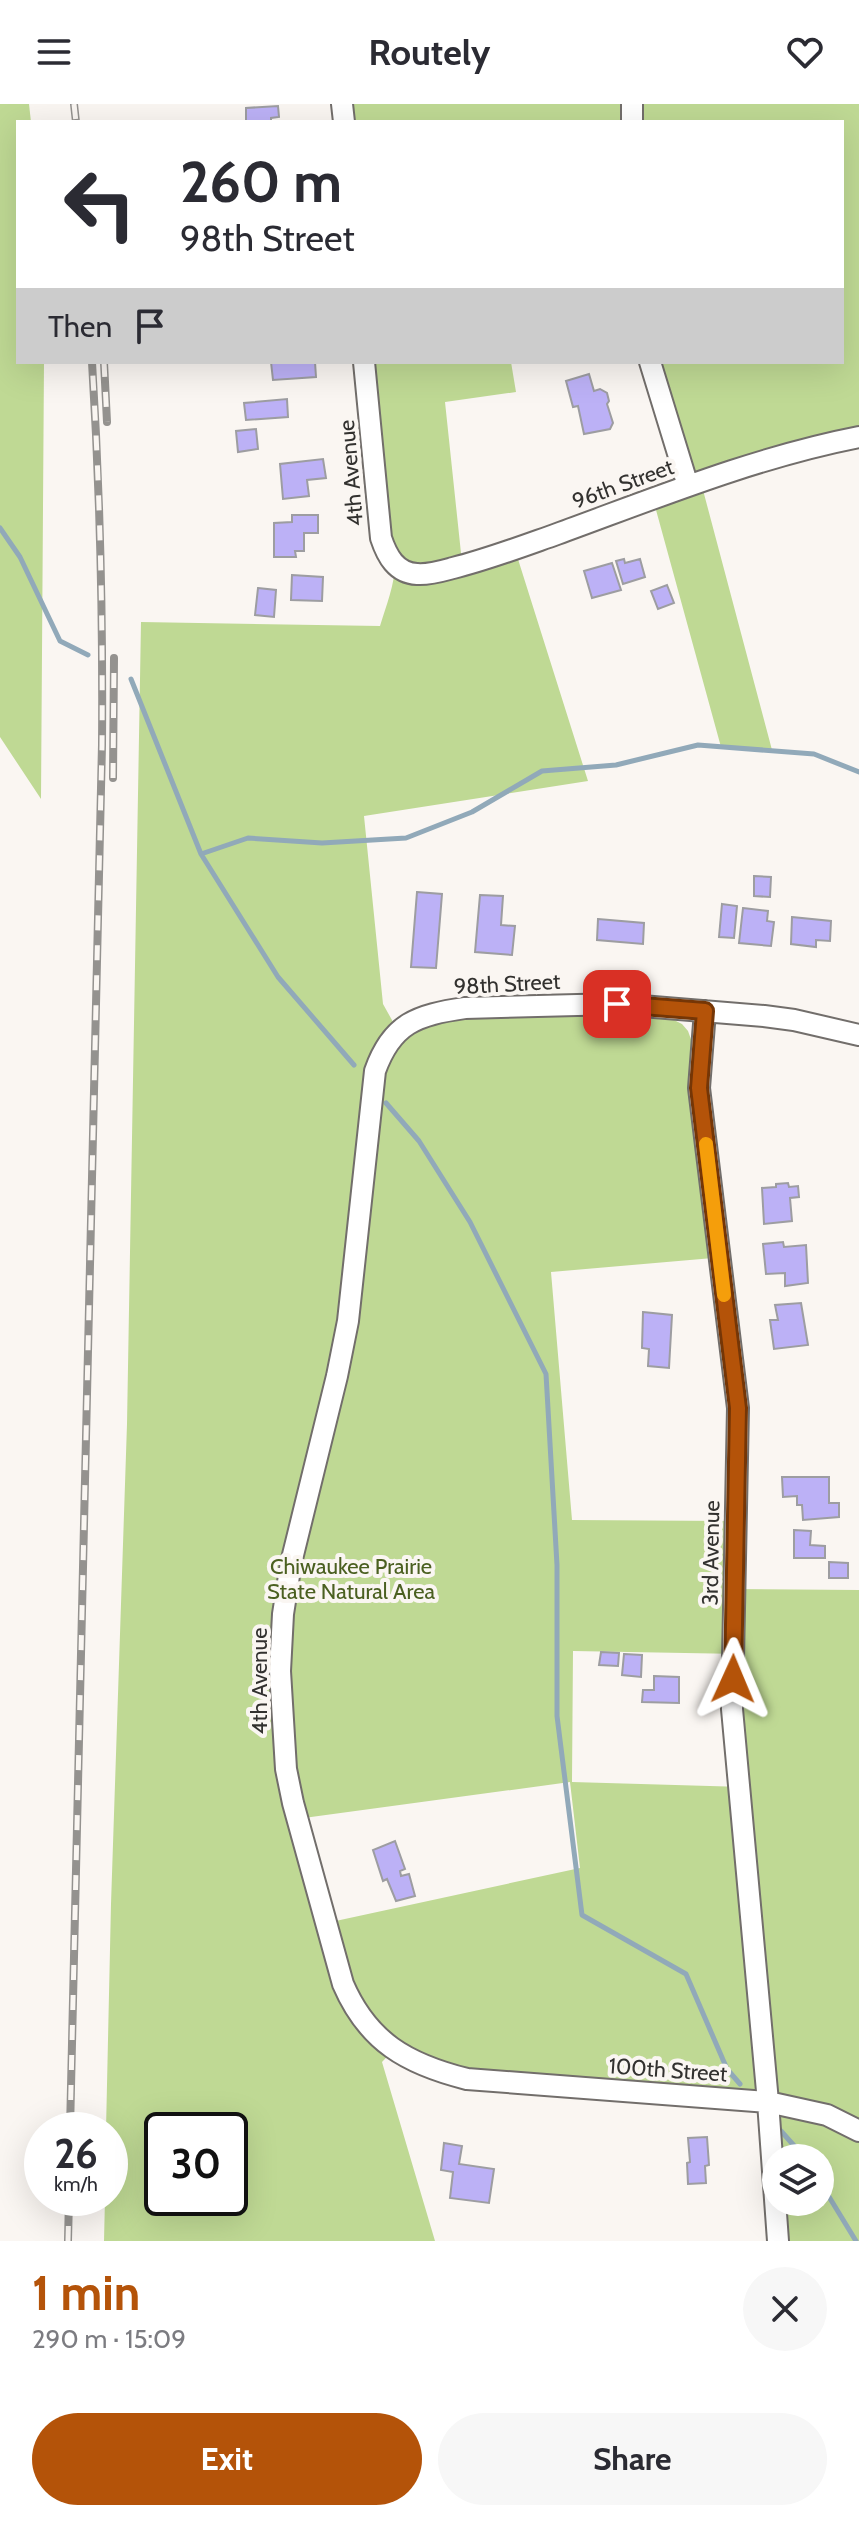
<!DOCTYPE html>
<html lang="en">
<head>
<meta charset="utf-8">
<style>
  body { margin:0; font-family:Cabin,sans-serif; background:#f7f7f7; color:#2b2b33; height:100vh; display:flex; flex-direction:column; font-size:30px; white-space:nowrap }
  * { box-sizing:border-box; margin:0 }
  p { font-size:26px; color:#7c7c81 }
  .icon { flex:none; width:44px; height:44px; fill:none; stroke:currentColor; stroke-width:2; stroke-linecap:round; stroke-linejoin:round }
  .map { position:relative; height:2137px; overflow:hidden }
  .side { display:flex; flex-direction:column; background:#fff; flex:1 }
  .side>* { flex:none }
  .top-card { position:absolute; left:16px; top:16px; width:828px; height:244px; border-radius:0px; box-shadow:0 8px 32px #0002; background:#fff; color:#2b2b33; overflow:hidden }
  .controls { position:absolute; left:762px; top:2040px; display:grid; gap:16px }
  .controls a { display:grid; place-items:center; width:72px; height:72px; border-radius:50%; background:#fff; box-shadow:0 8px 32px #0002; font-size:40px }
  .speed { position:absolute; left:24px; top:2008px; display:flex; gap:16px; font-size:40px; font-weight:700; text-align:center }
  .speed>* { display:grid; place-content:center; width:104px; height:104px; border-radius:50%; background:#fff; box-shadow:0 8px 32px #0002; line-height:1 }
  .speed small { font-size:20px; font-weight:400 }
  .speed .limit { border:4px solid #111; border-radius:12px; background:#fff; color:#111 }
  .pin { position:absolute; display:grid; place-items:center; width:68px; height:68px; color:#fff; margin:-34px; border-radius:16px; box-shadow:0 4px 12px #0006 }
  .me { position:absolute; width:88px; margin:-44px; rotate:1deg; stroke-linejoin:round; filter:drop-shadow(0 0 6px #0008) }
  .turn { display:flex; align-items:center; gap:28px; height:168px; padding:0 32px; font-size:36px }
  .turn .icon { width:104px; height:104px; stroke-width:2.5 }
  .turn b { display:block; font-size:56px; line-height:68px }
  .then { display:flex; align-items:center; height:76px; padding:0 32px; background:#0003; gap:16px; font-size:30px }
  .round { display:grid; place-items:center; flex:none; width:84px; height:84px; border-radius:42px; background:#f7f7f7 }
  .summary { display:flex; align-items:center; justify-content:space-between; height:136px; padding:0 32px }
  h1 { font-size:48px; font-weight:800; line-height:60px; color:#b45309 }
  .action { display:flex; gap:16px; margin-top:auto; padding:16px 32px }
  .action a { flex:1; height:92px; border-radius:48px; background:#b45309; color:#fff; font-size:32px; font-weight:800; line-height:92px; text-align:center }
  .action a+a { background:#f7f7f7; color:#2b2b33 }
  header { display:flex; justify-content:space-between; align-items:center; height:104px; padding:0 32px; background:#fff; font-size:36px; font-weight:800 }
  .map>svg:first-child { display:block }
  .green { fill:#bfd994; fill-rule:evenodd }
  .lines { fill:none; stroke-linecap:round; stroke-linejoin:round }
  .stream { stroke:#91a9b9; stroke-width:5 }
  .building { fill:#bcb1f6; stroke:#9d9da1; stroke-width:2 }
  .street-casing { stroke:#726e6b; stroke-width:24 }
  .street { stroke:#fff; stroke-width:20 }
  .rail-casing { stroke:#94928f; stroke-width:8 }
  .rail { stroke:#faf6f2; stroke-width:5; stroke-dasharray:15; stroke-linecap:butt }
  .route-casing { stroke:#753606; stroke-width:20 }
  .route { stroke:#b45309; stroke-width:14 }
  .slow { stroke:#f59e0b; stroke-width:14 }
  .labels { text-anchor:middle; dominant-baseline:central; stroke-width:8; stroke-linejoin:round; paint-order:stroke }
  .street-label { font-size:22px; fill:#32312f; stroke:#faf6f2 }
  .park-label { font-size:22px; fill:#4b6021; stroke:#faf6f2 }
</style>
</head>
<body>
<header><svg class="icon" aria-label="menu" viewBox="0 0 24 24"><path d="M4 6h16M4 12h16M4 18h16"/></svg>Routely<svg class="icon" aria-label="heart" viewBox="0 0 24 24"><path d="M12 20l-8-8c-3-5 5-10 8-4 3-6 11-1 8 4z"/></svg></header>
<div class="map">
<svg width="859" height="2137" viewBox="0 0 859 2137">
  <rect width="100%" height="100%" fill="#faf6f2"/>
  <path class="green" d="M0 0H29L31 18H18V258H44L41 695 0 633Z
    M350 0H627V18H352Z
    M642 0H859V335L703 386 772 646 721 643 653 395 685 373 652 258H842V18H641Z
    M373 258H511L516 288 445 298 463 468 517 452 588 677 364 712 383 900 402 934 436 918 452 914 590 908 668 913 682 920 688 927 693 941 713 1154 551 1168 572 1416 727 1417 728 1485 859 1486V2137H785L781 2098H820V2054H777L774 1989 484 1967C450 1962 429 1955 399 1940L382 1958 435 2137H104L105 2094H110V2026H106L111 1800 127 1320 141 518 380 522C388 495 402 464 391 437ZM573 1547 741 1550 744 1683 572 1678ZM570 1678 580 1764 331 1818 289 1716ZM162 2026H230V2094H162Z"/>
  <g class="lines">
    <path class="stream" d="M0 424 20 453 60 537 88 551
      M131 575 201 750 278 873 354 961
      M201 750 248 734 322 739 406 734 472 708 542 667 616 661 698 641 814 650 859 668
      M386 999 419 1037 470 1118 546 1270 557 1461V1612L582 1811 686 1870 727 1965 740 1980
      M781 2027 805 2054
      M820 2078 856 2137"/>
  </g>
  <path class="building" d="M278 2 279 13 271 14V18H228L246 17V4Z
    M271 258H315L316 273 273 276Z
    M589 270 594 287 600 285 607 289 609 297 607 300 613 319 610 325 584 330 578 302 573 303 566 277Z
    M287 295 288 313 246 316 244 299Z
    M256 325 258 345 238 348 236 327Z
    M323 355 326 374 307 376 309 392 283 395 280 360Z
    M292 411H318V429H304V447H295L296 453H274V419L292 418Z
    M624 455 625 459 640 455 645 473 623 480 616 457Z
    M612 459 621 486 592 494 584 467Z
    M292 471 323 473 322 497 291 496Z
    M667 481 674 499 658 505 651 487Z
    M258 484 276 486 274 513 255 511Z
    M754 772 771 773 770 793 754 792Z
    M417 788 442 790 436 864 411 863Z
    M480 791 503 792 501 821 515 822 512 851 475 848Z
    M722 800 737 802 734 834 719 833Z
    M743 804 768 807 767 817 774 818 771 842 739 839Z
    M792 813 831 817 830 837 816 836V843L791 840Z
    M598 815 644 819 643 840 597 836Z
    M788 1079 789 1083 798 1082 799 1093 790 1094 792 1117 764 1120 762 1084 776 1083V1080Z
    M783 1138 784 1143 806 1141 808 1179 785 1182V1169L766 1170 763 1140Z
    M801 1199 808 1241 774 1245 770 1216H778L775 1201Z
    M643 1208 672 1211 669 1264 648 1262 649 1245 642 1244Z
    M782 1373H829V1399H839V1413L803 1416 802 1401H797V1392L783 1393Z
    M794 1426 811 1427 810 1441 825 1442V1454H794Z
    M829 1458 848 1459V1474H829Z
    M601 1548 619 1549 618 1562 599 1561Z
    M624 1550 642 1551 641 1573 622 1571Z
    M654 1572 679 1573V1599L642 1598 643 1586H654Z
    M395 1737 405 1765 400 1767 401 1772 409 1770 415 1792 396 1797 387 1775 383 1777 373 1746Z
    M707 2033 709 2061 705 2062 706 2079 688 2080 687 2059 690 2058 688 2034Z
    M444 2039 462 2042 459 2060 494 2065 489 2099 450 2094 453 2068 441 2066Z"/>
  <g class="lines">
    <g class="street-casing">
      <path id="street" d="M342 0 344 18
        M632 0V18
        M364 258 381 434C387 452 396 469 417 470 429 471 442 467 453 464 489 455 523 442 557 430 656 394 756 353 859 333
        M650 258 688 382
        M705 907 699 984 738 1304 732 1605 768 1998 778 2137
        M859 931 794 916 764 912 617 900 465 904C417 911 392 919 375 967L348 1217 337 1272 291 1459 283 1510 280 1567 286 1665 293 1699 343 1880C368 1938 407 1960 467 1975L768 1998 827 2011 859 2027"/>
    </g>
    <use href="#street" class="street"/>
    <g class="rail-casing">
      <path id="rail" d="M74 0 76 18
        M104 258 107 318
        M113 674 114 554
        M70 2026 102 641C103 513 100 386 92 258
        M68 2137 69 2094"/>
    </g>
    <use href="#rail" class="rail"/>
  </g>
  <g class="lines">
    <g class="route-casing">
      <path id="route" d="M617 900 705 907 699 984 738 1304 733 1575"/>
    </g>
    <use href="#route" class="route"/>
    <path class="slow" d="M706 1040 724 1191"/>
  </g>
  <g class="labels">
    <g class="street-label">
      <text transform="translate(351 369) rotate(-95)">4th Avenue</text>
      <text transform="translate(623 380) rotate(-20)">96th Street</text>
      <text transform="translate(507 880) rotate(-3)">98th Street</text>
      <text transform="translate(711 1449) rotate(-89)">3rd Avenue</text>
      <text transform="translate(259 1577) rotate(-90)">4th Avenue</text>
      <text transform="translate(668 1966) rotate(4)">100th Street</text>
    </g>
    <g class="park-label">
      <text x="351" y="1462">Chiwaukee Prairie<tspan x="351" dy="25">State Natural Area</tspan></text>
    </g>
  </g>
</svg>
<div class="controls">
<a><svg class="icon" aria-label="layers" viewBox="0 0 24 24"><path d="M12 4l9 5-9 5-9-5zM3 14l9 5 9-5"/></svg></a>
</div>
<div class="speed"><div>26<small>km/h</small></div><div class="limit">30</div></div>
<div class="pin" style="left:617px;top:900px;background:#d93025"><svg class="icon" aria-label="arrive" viewBox="0 0 24 24"><path d="M6 21V4h12l-3 4 3 4H6"/></svg></div>
<svg class="me" style="left:733px;top:1575px" viewBox="-20 -20 40 40"><path d="M0-17L14 15 0 8-14 15z" fill="#b45309" stroke="#fff" stroke-width="4"/></svg>
<div class="top-card">
<div class="turn"><svg class="icon" aria-label="left" viewBox="0 0 24 24"><path d="M17 20v-9H6M10 6l-5 5 5 5"/></svg><div><b>260 m</b>98th Street</div></div>
<div class="then">Then<svg class="icon" aria-label="arrive" viewBox="0 0 24 24"><path d="M6 21V4h12l-3 4 3 4H6"/></svg></div>
</div>
</div>
<section class="side">
<div class="summary"><div><h1>1 min</h1><p>290 m · 15:09</p></div><a class="round"><svg class="icon" aria-label="close" viewBox="0 0 24 24"><path d="M6 6l12 12M18 6L6 18"/></svg></a></div>
<div class="action"><a>Exit</a><a>Share</a></div>
</section>
</body>
</html>
